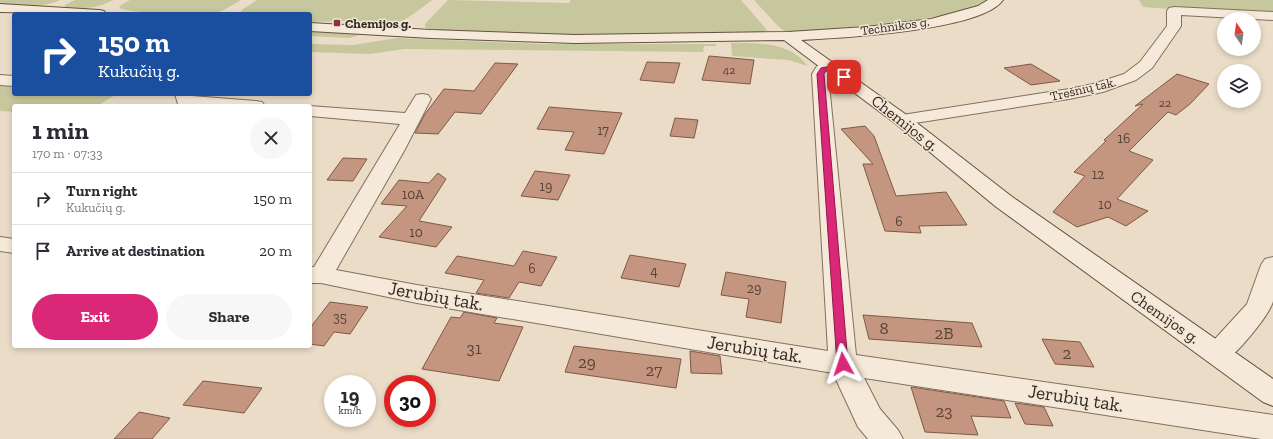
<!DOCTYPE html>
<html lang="en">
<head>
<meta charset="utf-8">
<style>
  body { margin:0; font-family:"Zilla Slab",serif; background:#f7f7f7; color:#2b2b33; height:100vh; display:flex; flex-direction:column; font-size:15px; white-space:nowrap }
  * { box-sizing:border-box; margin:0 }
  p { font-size:13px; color:#7c7c81 }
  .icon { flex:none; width:22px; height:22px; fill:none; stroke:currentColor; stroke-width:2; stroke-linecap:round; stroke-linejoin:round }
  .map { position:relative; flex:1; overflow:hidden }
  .drawer { position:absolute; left:12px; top:104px; width:300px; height:244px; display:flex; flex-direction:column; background:#fff; border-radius:4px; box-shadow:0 2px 6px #0003 }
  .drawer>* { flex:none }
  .banner { position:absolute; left:12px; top:12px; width:300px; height:84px; border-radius:4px; box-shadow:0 2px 6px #0003; background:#1a4fa0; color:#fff; overflow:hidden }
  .needle { width:26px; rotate:347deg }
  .controls { position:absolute; left:1217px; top:12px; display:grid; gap:8px }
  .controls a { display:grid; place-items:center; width:44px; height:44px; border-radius:50%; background:#fff; box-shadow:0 2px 6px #0003; font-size:20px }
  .speed { position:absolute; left:324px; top:375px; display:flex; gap:8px; font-size:20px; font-weight:700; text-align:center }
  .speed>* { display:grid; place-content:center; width:52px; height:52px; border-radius:50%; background:#fff; box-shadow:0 2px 6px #0003; line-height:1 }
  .speed small { font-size:10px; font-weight:400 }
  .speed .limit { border:6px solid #d22; background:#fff; color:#111 }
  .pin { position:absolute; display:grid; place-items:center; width:34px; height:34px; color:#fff; margin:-17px; border-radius:8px; box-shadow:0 2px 6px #0006 }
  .me { position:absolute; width:44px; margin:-22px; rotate:355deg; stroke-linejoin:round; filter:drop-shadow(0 0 3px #0008) }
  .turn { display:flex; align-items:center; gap:14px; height:84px; padding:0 20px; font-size:18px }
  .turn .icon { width:52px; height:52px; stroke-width:2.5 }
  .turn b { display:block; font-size:28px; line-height:34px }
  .round { display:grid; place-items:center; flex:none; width:42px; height:42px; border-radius:21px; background:#f7f7f7 }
  .summary { display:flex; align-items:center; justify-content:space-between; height:68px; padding:0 20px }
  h1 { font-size:24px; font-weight:700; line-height:30px }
  .cta { display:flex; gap:8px; margin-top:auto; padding:8px 20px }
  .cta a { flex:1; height:46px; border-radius:24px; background:#db2777; color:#fff; font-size:16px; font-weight:700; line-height:46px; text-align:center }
  .cta a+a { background:#f7f7f7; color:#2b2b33 }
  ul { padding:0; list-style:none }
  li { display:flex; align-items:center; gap:12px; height:52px; padding:0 20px; border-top:1px solid #e1e1e2 }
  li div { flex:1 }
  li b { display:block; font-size:15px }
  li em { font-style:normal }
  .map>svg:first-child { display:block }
  .green { fill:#c6c79c }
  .building { fill:#c49680; stroke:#805846 }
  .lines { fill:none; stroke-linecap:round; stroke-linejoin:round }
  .street-casing { stroke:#846e5e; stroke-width:2 }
  .secondary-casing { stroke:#665041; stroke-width:2 }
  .street { fill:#f5ead9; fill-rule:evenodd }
  .secondary { fill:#f5ead9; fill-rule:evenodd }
  .route { fill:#db2777; stroke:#8e194d }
  .poi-dot { fill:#8d343d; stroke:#f2e7d6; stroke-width:1.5 }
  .labels { text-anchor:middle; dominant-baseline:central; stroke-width:3; stroke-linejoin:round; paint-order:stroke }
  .far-number-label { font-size:12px; fill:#594438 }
  .far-poi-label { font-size:13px; font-weight:bold; fill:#352820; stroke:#f2e7d6; text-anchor:start }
  .far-street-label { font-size:13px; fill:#352820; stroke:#f2e7d6 }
  .number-label { font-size:14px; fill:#594438 }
  .street-label { font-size:16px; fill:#352820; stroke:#f2e7d6 }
  .near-number-label { font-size:17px; fill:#594438 }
  .near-street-label { font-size:19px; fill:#352820; stroke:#f2e7d6 }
</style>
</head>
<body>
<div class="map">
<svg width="1273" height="439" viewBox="0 0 1273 439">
  <rect width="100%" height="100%" fill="#eadcc7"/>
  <path class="green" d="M0 0H60C41 9 20 5 0 3Z
    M75 0H113C97 9 83 9 65 7V5Z
    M130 0H241C232 5 224 11 213 14 193 18 143 13 121 9L119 6Z
    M257 0H432C399 25 399 27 357 24L361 22C343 20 328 22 310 22V14H239L243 9Z
    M448 0 569 3 571 0H741L767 30 760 33 584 35 432 30 425 27V24Z
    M754 0H986C962 22 823 29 785 32L776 24Z
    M1139 0H1273V20L1265 16 1143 7Z
    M310 31 356 34 359 35 349 38 310 36Z
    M397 38 542 44H716V46H704L703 52 404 49 370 54 310 52V44L353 45Z
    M731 43C760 43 789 42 808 66L788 60 732 56Z
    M0 80 14 81V94H117L97 106H14V112L0 111Z"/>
  <path class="building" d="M709 56 754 60 750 84 702 80Z
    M647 62 680 63 674 83 640 80Z
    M495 63 518 64 481 114 455 112 438 134 415 133 425 114 444 89 474 91Z
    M1031 64 1060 81 1031 85 1004 68Z
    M1177 74 1209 84 1190 104 1176 115 1168 112 1129 151 1153 160 1117 199 1148 211 1126 226 1108 217 1077 227 1053 212 1085 176 1074 172 1106 141 1104 140 1143 104 1135 106Z
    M549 107 622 113 604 154 565 150 574 132 537 129Z
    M675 118 698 120 694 138 670 136Z
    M865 126 874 136 896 196 946 192 967 225 919 226 921 233 885 231 863 164H873L841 129Z
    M343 158 367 159 353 181 327 180Z
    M535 171 570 175 558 200 521 196Z
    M438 173 446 179 419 221 452 227 436 247 379 237 407 206 381 204 399 180 429 183Z
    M523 251 557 257 541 286 519 282 509 298 476 293 484 280 445 273 457 256 514 266Z
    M630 255 686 264 679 287 621 278Z
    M726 272 786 282 781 323 746 317 749 299 721 295Z
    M330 302 368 307 350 334 334 332 324 346 310 344V328Z
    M464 312 497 318 494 323 523 327 499 381 422 369 451 317 460 318Z
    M863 315 972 323 982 347 869 339Z
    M1042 339 1080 342 1094 367 1055 364Z
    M574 346 681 359 676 388 565 372Z
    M690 351 720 356 722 374 691 373Z
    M203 381 262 388 244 413 183 405Z
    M911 387 1004 401 1011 418 971 416 978 435 925 432Z
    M1015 403 1044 407 1053 426 1025 424Z
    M139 412 170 418 152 439H114Z"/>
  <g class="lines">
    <g class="street-casing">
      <path id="street" d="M1174 7 1273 12V20L1181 15V26L1179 29 1152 68 1136 80 1103 92 1069 99 902 125 896 124 893 120 896 116 902 115 1069 89 1093 84 1124 74 1140 62 1167 26V11L1169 8Z
        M832 63 838 65 840 68 838 71 828 74 856 355 1273 415V439H1261L864 378 880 409 898 430 903 439H868L858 427 833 373 417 303 321 283H310V267H314L400 124 310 116 309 106 405 113 416 95 422 94 428 95 431 99 404 151 336 270 417 285 828 351 812 74 817 66Z
        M0 75 14 76V86L0 85Z
        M175 94H191L192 96 256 101 262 102 265 106 184 105 178 104Z
        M0 237 14 239V253L0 251Z
        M1273 257C1273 271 1273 287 1273 301 1271 313 1236 356 1224 361 1217 364 1213 362 1206 360L1202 353 1206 346 1214 340 1247 304 1261 265 1265 259Z"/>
    </g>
    <g class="secondary-casing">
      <path id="secondary" d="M988 0H1003C982 31 839 38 801 40L908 116 1011 196 1273 379V406L1263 402 995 206 896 124 784 40 575 43 431 38 310 31V23L431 30 575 35 788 32 866 27 931 19 978 6Z
        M0 4 99 10 104 11 106 14 0 12Z"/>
    </g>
    <use href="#street" class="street"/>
    <use href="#secondary" class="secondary"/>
  </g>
  <path class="route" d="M832 66 847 77 842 78 831 70 826 71 824 74 848 364 847 367H839L837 364 817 74 821 68Z"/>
  <rect class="poi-dot" x="333" y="19" width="8" height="8" rx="2"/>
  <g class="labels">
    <g class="far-number-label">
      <text x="729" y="70">42</text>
      <text x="1165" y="103">22</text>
    </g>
    <g class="far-poi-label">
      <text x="345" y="23">Chemijos g.</text>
    </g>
    <g class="far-street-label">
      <text transform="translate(895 26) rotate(-8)">Technikos g.</text>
      <text transform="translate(1083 89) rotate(-13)">Trešnių tak.</text>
    </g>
    <g class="number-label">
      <text x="603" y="130">17</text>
      <text x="1124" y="138">16</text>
      <text x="1098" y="174">12</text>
      <text x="546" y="186">19</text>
      <text x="413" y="194">10A</text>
      <text x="1105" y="204">10</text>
      <text x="899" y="221">6</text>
      <text x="416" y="232">10</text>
      <text x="532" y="268">6</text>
      <text x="654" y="271">4</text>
      <text x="754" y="288">29</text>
      <text x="340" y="317">35</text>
    </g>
    <g class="street-label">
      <text transform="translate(905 123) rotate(38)">Chemijos g.</text>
      <text transform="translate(1165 317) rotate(35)">Chemijos g.</text>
    </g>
    <g class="near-number-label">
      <text x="884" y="328">8</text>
      <text x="944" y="333">2B</text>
      <text x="474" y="348">31</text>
      <text x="1067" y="353">2</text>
      <text x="587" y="362">29</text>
      <text x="654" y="370">27</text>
      <text x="944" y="411">23</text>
    </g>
    <g class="near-street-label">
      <text transform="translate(436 296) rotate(10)">Jerubių tak.</text>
      <text transform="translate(755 349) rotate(9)">Jerubių tak.</text>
      <text transform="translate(1076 398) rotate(9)">Jerubių tak.</text>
    </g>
  </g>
</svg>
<div class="controls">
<a><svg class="needle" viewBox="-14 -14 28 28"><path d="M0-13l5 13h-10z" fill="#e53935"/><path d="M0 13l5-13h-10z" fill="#7c7c81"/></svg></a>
<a><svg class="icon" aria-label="layers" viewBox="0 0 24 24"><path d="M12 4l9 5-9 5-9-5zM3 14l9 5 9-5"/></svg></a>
</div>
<div class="speed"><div>19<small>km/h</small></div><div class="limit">30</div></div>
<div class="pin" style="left:844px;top:77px;background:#d93025"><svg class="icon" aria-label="arrive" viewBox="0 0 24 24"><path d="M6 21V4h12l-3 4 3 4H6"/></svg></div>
<svg class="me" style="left:843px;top:364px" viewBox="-20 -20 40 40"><path d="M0-17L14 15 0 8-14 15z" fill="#db2777" stroke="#fff" stroke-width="4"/></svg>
<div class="banner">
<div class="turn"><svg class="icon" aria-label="right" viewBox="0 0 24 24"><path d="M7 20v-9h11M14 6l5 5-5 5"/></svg><div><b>150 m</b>Kukučių g.</div></div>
</div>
<section class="drawer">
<div class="summary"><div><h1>1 min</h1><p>170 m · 07:33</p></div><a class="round"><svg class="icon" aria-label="close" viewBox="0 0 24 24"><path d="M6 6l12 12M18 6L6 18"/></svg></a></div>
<ul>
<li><svg class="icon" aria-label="right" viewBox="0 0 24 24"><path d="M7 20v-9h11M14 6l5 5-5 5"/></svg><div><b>Turn right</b><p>Kukučių g.</p></div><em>150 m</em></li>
<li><svg class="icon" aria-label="arrive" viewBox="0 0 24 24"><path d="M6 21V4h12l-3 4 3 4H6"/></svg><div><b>Arrive at destination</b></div><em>20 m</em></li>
</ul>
<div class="cta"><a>Exit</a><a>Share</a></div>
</section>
</div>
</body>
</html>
